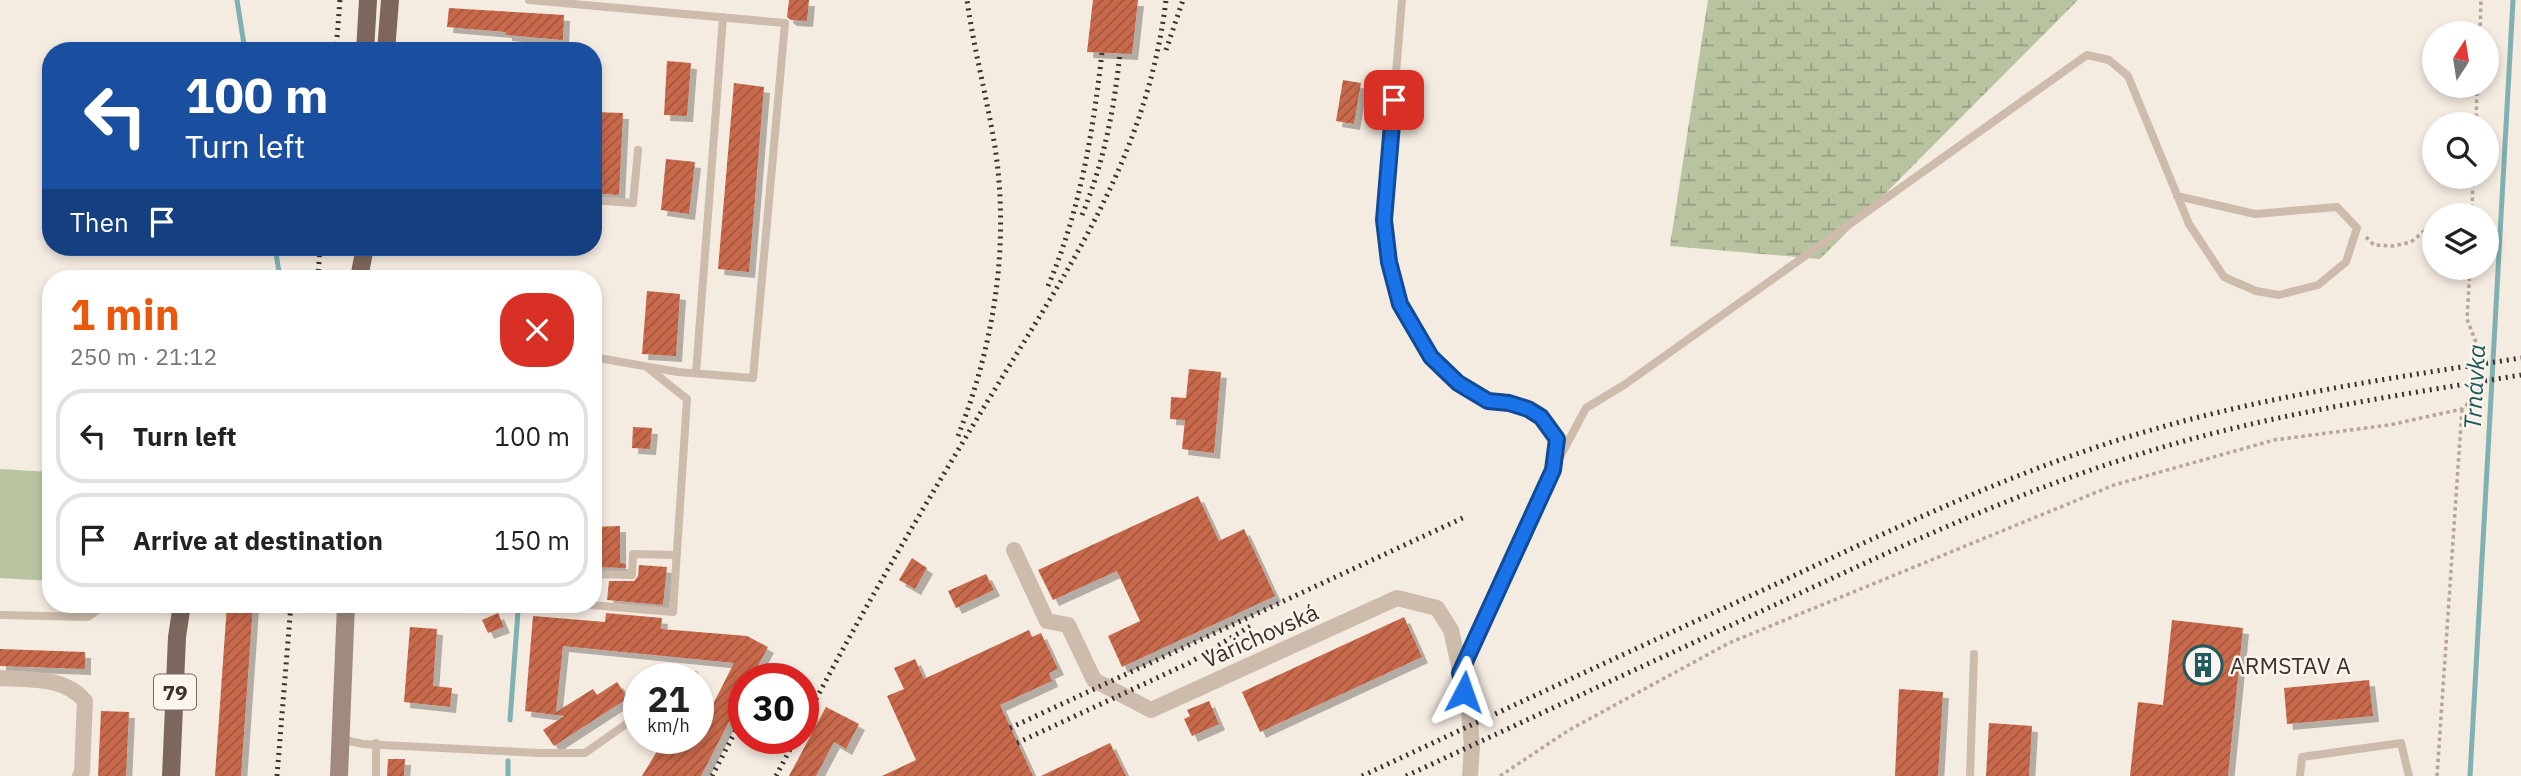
<!DOCTYPE html>
<html lang="en">
<head>
<meta charset="utf-8">
<style>
  body { margin:0; font-family:"IBM Plex Sans",sans-serif; background:#f6f6f6; color:#222; height:100vh; display:flex; flex-direction:column; font-size:26px; white-space:nowrap }
  * { box-sizing:border-box; margin:0 }
  p { font-size:23px; color:#767676 }
  .icon { flex:none; width:38px; height:38px; fill:none; stroke:currentColor; stroke-width:2; stroke-linecap:round; stroke-linejoin:round }
  .map { position:relative; flex:1; overflow:hidden }
  .drawer { position:absolute; left:42px; top:270px; width:560px; height:343px; display:flex; flex-direction:column; background:#fff; border-radius:28px; box-shadow:0 4px 10px #0003 }
  .drawer>* { flex:none }
  .banner { position:absolute; left:42px; top:42px; width:560px; height:214px; border-radius:28px; box-shadow:0 4px 10px #0003; background:#1a4fa0; color:#fff; overflow:hidden }
  .needle { width:46px; rotate:12deg }
  .buttons { position:absolute; left:2422px; top:21px; display:grid; gap:14px }
  .buttons a { display:grid; place-items:center; width:77px; height:77px; border-radius:50%; background:#fff; box-shadow:0 4px 10px #0003; font-size:35px }
  .speed { position:absolute; left:623px; top:663px; display:flex; gap:14px; font-size:35px; font-weight:700; text-align:center }
  .speed>* { display:grid; place-content:center; width:91px; height:91px; border-radius:50%; background:#fff; box-shadow:0 4px 10px #0003; line-height:1 }
  .speed small { font-size:18px; font-weight:400 }
  .speed .limit { border:10px solid #d22; background:#fff; color:#111 }
  .pin { position:absolute; display:grid; place-items:center; width:60px; height:60px; color:#fff; margin:-30px; border-radius:14px; box-shadow:0 4px 10px #0006 }
  .me { position:absolute; width:77px; margin:-38px; rotate:4deg; stroke-linejoin:round; filter:drop-shadow(0 0 5px #0008) }
  .turn { display:flex; align-items:center; gap:24px; height:147px; padding:0 28px; font-size:32px }
  .turn .icon { width:91px; height:91px; stroke-width:2.5 }
  .turn b { display:block; font-size:49px; line-height:60px }
  .then { display:flex; align-items:center; height:66px; padding:0 28px; background:#0003; gap:14px; font-size:26px }
  .round { display:grid; place-items:center; flex:none; width:74px; height:74px; border-radius:28px; background:#f6f6f6 }
  .summary { display:flex; align-items:center; justify-content:space-between; height:119px; padding:0 28px }
  h1 { font-size:42px; font-weight:700; line-height:52px; color:#ea580c }
  ul { padding:0; list-style:none }
  li { display:flex; align-items:center; gap:21px; height:94px; margin:0 14px 10px; padding:0 14px; border:4px solid #e0e0e0; border-radius:28px }
  li div { flex:1 }
  li b { display:block; font-size:26px }
  li em { font-style:normal }
  .map>svg:first-child { display:block }
  .wetland { fill:url(#wetland-marsh) }
  .park { fill:#b8c4a0 }
  .lines { fill:none; stroke-linecap:round; stroke-linejoin:round }
  .stream { stroke:#7fb0b2; stroke-width:5 }
  .building { fill:url(#building-hatch); filter:url(#shadow) }
  .path { stroke:#b9a596; stroke-width:3.5; stroke-dasharray:3.5 3.5; stroke-linecap:butt }
  .lane { stroke:#cdbbac; stroke-width:8 }
  .street { stroke:#cdbbac; stroke-width:16 }
  .secondary { stroke:#a18a7d; stroke-width:18 }
  .primary { stroke:#7d675c; stroke-width:18 }
  .rail { stroke:#3b302b; stroke-width:5; stroke-dasharray:2 5; stroke-linecap:butt }
  .route-casing { stroke:#114b97; stroke-width:18 }
  .route { stroke:#1a73e8; stroke-width:12 }
  .labels { text-anchor:middle; dominant-baseline:central; stroke-width:5; stroke-linejoin:round; paint-order:stroke }
  .shield { fill:#fbf5ee; stroke:#756b66; stroke-width:2 }
  .shield-label { font-size:21px; font-weight:bold; fill:#3b302b }
  .street-label { font-size:23px; fill:#3b302b; stroke:#fbf5ee }
  .poi-label { font-size:23px; fill:#3b302b; stroke:#fbf5ee; text-anchor:start }
  .water-label { font-size:24px; font-style:italic; fill:#1f5a5e; stroke:#fbf5ee }
</style>
</head>
<body>
<div class="map">
<svg width="2521" height="776" viewBox="0 0 2521 776">
  <defs>
    <pattern id="wetland-marsh" width="20" height="14" patternUnits="userSpaceOnUse" patternTransform="scale(1.75)"><rect width="20" height="14" fill="#b8c4a0"/><path d="M1 5h8M5 5V1M11 12h8M15 12V8" fill="none" stroke="#97a083"/></pattern>
    <pattern id="building-hatch" width="6" height="6" patternUnits="userSpaceOnUse" patternTransform="scale(1.75)"><rect width="6" height="6" fill="#c8694b"/><path d="M-1 1l2-2M0 6l6-6M5 7l2-2" fill="none" stroke="#a4573f"/></pattern>
    <filter id="shadow"><feDropShadow dx="6" dy="6" stdDeviation="0" flood-color="#0004"/></filter>
  </defs>
  <rect width="100%" height="100%" fill="#f4ebe1"/>
  <path class="wetland" d="M1708 0H2078L1820 259 1670 246Z"/>
  <path class="park" d="M0 469 51 472V581L0 578Z"/>
  <g class="lines">
    <path class="stream" d="M237 0 245 51
      M275 247 280 278
      M510 720 518 611
      M508 761V776
      M2470 776 2513 0"/>
  </g>
  <path class="building" d="M789 0H809L807 21 791 20 787 17Z
    M1093 0H1138L1132 54 1087 52Z
    M449 8 564 15 563 40 506 35V32L447 27Z
    M667 61 691 63 687 116 664 115Z
    M1343 80 1361 83 1354 124 1336 121Z
    M734 83 764 87 749 272 718 269Z
    M593 112 623 113 619 195 593 193Z
    M666 159 695 162 689 214 661 210Z
    M647 291 680 294 676 356 642 354Z
    M1189 369 1221 372 1214 453 1182 449 1185 420 1170 419 1171 397 1186 398Z
    M633 427 652 428 650 449 632 448Z
    M1198 496 1219 541 1244 529 1275 596 1122 667 1108 636 1140 621 1117 571 1053 600 1038 570Z
    M620 526V563L626 564V568L593 567V527Z
    M912 558 927 568 915 589 899 580Z
    M639 565 667 567 663 605 607 600 609 581H634L638 576Z
    M986 574 994 590 956 608 948 591Z
    M227 604H253L241 776H215Z
    M498 613 504 627 488 633 482 620Z
    M606 613 662 618 661 629 747 636 768 647 751 679H744V693L701 776H642L665 738 678 744 681 738H698V704L710 710 734 663 563 646 556 712 593 689 597 695 617 682 628 698 554 746 543 730 564 716 525 711 533 616 605 622Z
    M1404 617 1422 657 1260 732 1242 692Z
    M2172 620 2243 628 2228 776H2130L2138 702 2163 705Z
    M410 627 437 629 433 686 452 688 450 707 404 702Z
    M1029 630 1032 637 1041 633 1058 669 1049 673 1052 681 1000 705 1033 776H882L916 760 887 696 904 689 894 668 915 659 924 679Z
    M0 649 85 652V669L0 666Z
    M2369 680 2373 716 2287 724 2284 688Z
    M1899 689 1943 692 1938 776H1895Z
    M1209 701 1219 724 1192 736 1184 719 1190 716 1187 710Z
    M826 707 859 724 846 749 834 742 816 776H789Z
    M101 711 129 712 126 776H98Z
    M1989 723 2032 726 2029 776H1986Z
    M1110 743 1126 776H1041Z
    M388 759H405L404 776H387Z"/>
  <g class="lines">
    <path class="path" d="M2480 33 2481 0
      M2476 124 2477 86
      M2472 215 2473 177
      M2366 237 2374 245 2393 246 2411 242 2428 228 2434 227
      M1500 776 1569 730 1729 643 2114 485 2274 440 2389 425 2462 409 2479 393 2480 353 2467 319 2470 268
      M2437 776 2462 409"/>
    <path class="lane" d="M529 0 785 23 753 378 678 372 593 357
      M1402 0 1384 220 1389 263 1400 304 1431 357 1458 383 1488 401 1509 403 1528 409 1541 417 1557 439 1553 470 1461 670
      M593 200 633 203 638 150
      M696 373 723 17
      M1553 470 1586 408 1624 385 2087 55 2109 60 2128 76 2189 224 2224 277 2256 291 2279 295 2318 285 2346 262 2357 228 2337 207 2255 214 2177 196
      M593 574 632 575 633 554 677 555
      M579 604 673 612 687 399 648 368
      M0 615 88 617 106 604 181 608
      M689 679 695 675
      M341 739 363 744 540 753H585L639 715
      M376 743V776
      M1970 776 1974 654
      M2300 776 2302 757 2401 743 2409 776"/>
    <path class="street" d="M1014 550 1047 621 1068 625 1094 680 1151 710 1397 598 1437 608 1451 630 1469 711 1472 746 1470 776
      M0 678C30 680 64 676 85 701L82 772 80 776"/>
    <path class="secondary" d="M339 776 346 604"/>
    <path class="primary" d="M365 51 368 0
      M386 51 390 0
      M359 278 365 247
      M171 776 177 637 182 604"/>
    <path class="rail" d="M1166 50 1183 0
      M336 51 340 0
      M1082 215C1104 162 1114 110 1120 53
      M318 278 320 247
      M1048 286C1080 211 1093 133 1102 52
      M958 436C994 344 1010 246 995 147 987 98 974 50 967 0
      M762 679 768 669
      M803 724C860 614 923 508 987 402 1067 271 1147 157 1166 0
      M1010 728 1467 516
      M1017 743 1189 663 1254 624
      M277 776 291 604
      M712 776 744 715
      M776 776 796 738
      M1362 776C1499 712 1637 648 1774 585 1891 530 2007 474 2131 436 2258 397 2390 378 2521 358
      M1406 776C1531 718 1656 660 1781 602 1899 547 2016 492 2140 454 2264 415 2393 396 2521 375"/>
  </g>
  <g class="lines">
    <g class="route-casing">
      <path id="route" d="M1394 100 1384 220 1389 262 1400 304 1431 357 1458 383 1488 401 1509 403 1528 409 1541 417 1557 439 1553 470 1460 673 1464 692"/>
    </g>
    <use href="#route" class="route"/>
  </g>
  <defs>
    <g id="building-ring" transform="scale(2.0125)"><circle r="9.5" fill="#fbf5ee" stroke="#1f5a5e" stroke-width="1.5"/><path d="M-4-6H4V6H1V3H-1V6H-4ZM-2.5-4.3h1.7v1.8h-1.7ZM.8-4.3h1.7v1.8H.8ZM-2.5-1h1.7V.8h-1.7ZM.8-1h1.7V.8H.8Z" fill="#1f5a5e"/></g>
  </defs>
  <g fill-rule="evenodd">
    <use href="#building-ring" x="2203" y="665"/>
  </g>
  <g class="labels">
    <rect class="shield" x="154" y="674.5" width="42" height="35" rx="5"/>
    <g class="shield-label">
      <text x="175" y="692">79</text>
    </g>
    <g class="street-label">
      <text transform="translate(1260 635) rotate(-24)">Varichovská</text>
    </g>
    <g class="poi-label">
      <text x="2230" y="665">ARMSTAV A</text>
    </g>
    <g class="water-label">
      <text transform="translate(2474 387) rotate(-87)">Trnávka</text>
    </g>
  </g>
</svg>
<div class="buttons">
<a><svg class="needle" viewBox="-14 -14 28 28"><path d="M0-13l5 13h-10z" fill="#e53935"/><path d="M0 13l5-13h-10z" fill="#767676"/></svg></a>
<a><svg class="icon" aria-label="search" viewBox="0 0 24 24"><circle cx="10" cy="10" r="6"/><path d="M15 15l6 6"/></svg></a>
<a><svg class="icon" aria-label="layers" viewBox="0 0 24 24"><path d="M12 4l9 5-9 5-9-5zM3 14l9 5 9-5"/></svg></a>
</div>
<div class="speed"><div>21<small>km/h</small></div><div class="limit">30</div></div>
<div class="pin" style="left:1394px;top:100px;background:#d93025"><svg class="icon" aria-label="arrive" viewBox="0 0 24 24"><path d="M6 21V4h12l-3 4 3 4H6"/></svg></div>
<svg class="me" style="left:1464px;top:692px" viewBox="-20 -20 40 40"><path d="M0-17L14 15 0 8-14 15z" fill="#1a73e8" stroke="#fff" stroke-width="4"/></svg>
<div class="banner">
<div class="turn"><svg class="icon" aria-label="left" viewBox="0 0 24 24"><path d="M17 20v-9H6M10 6l-5 5 5 5"/></svg><div><b>100 m</b>Turn left</div></div>
<div class="then">Then<svg class="icon" aria-label="arrive" viewBox="0 0 24 24"><path d="M6 21V4h12l-3 4 3 4H6"/></svg></div>
</div>
<section class="drawer">
<div class="summary"><div><h1>1 min</h1><p>250 m · 21:12</p></div><a class="round" style="background:#d93025;color:#fff"><svg class="icon" aria-label="close" viewBox="0 0 24 24"><path d="M6 6l12 12M18 6L6 18"/></svg></a></div>
<ul>
<li><svg class="icon" aria-label="left" viewBox="0 0 24 24"><path d="M17 20v-9H6M10 6l-5 5 5 5"/></svg><div><b>Turn left</b></div><em>100 m</em></li>
<li><svg class="icon" aria-label="arrive" viewBox="0 0 24 24"><path d="M6 21V4h12l-3 4 3 4H6"/></svg><div><b>Arrive at destination</b></div><em>150 m</em></li>
</ul>
</section>
</div>
</body>
</html>
